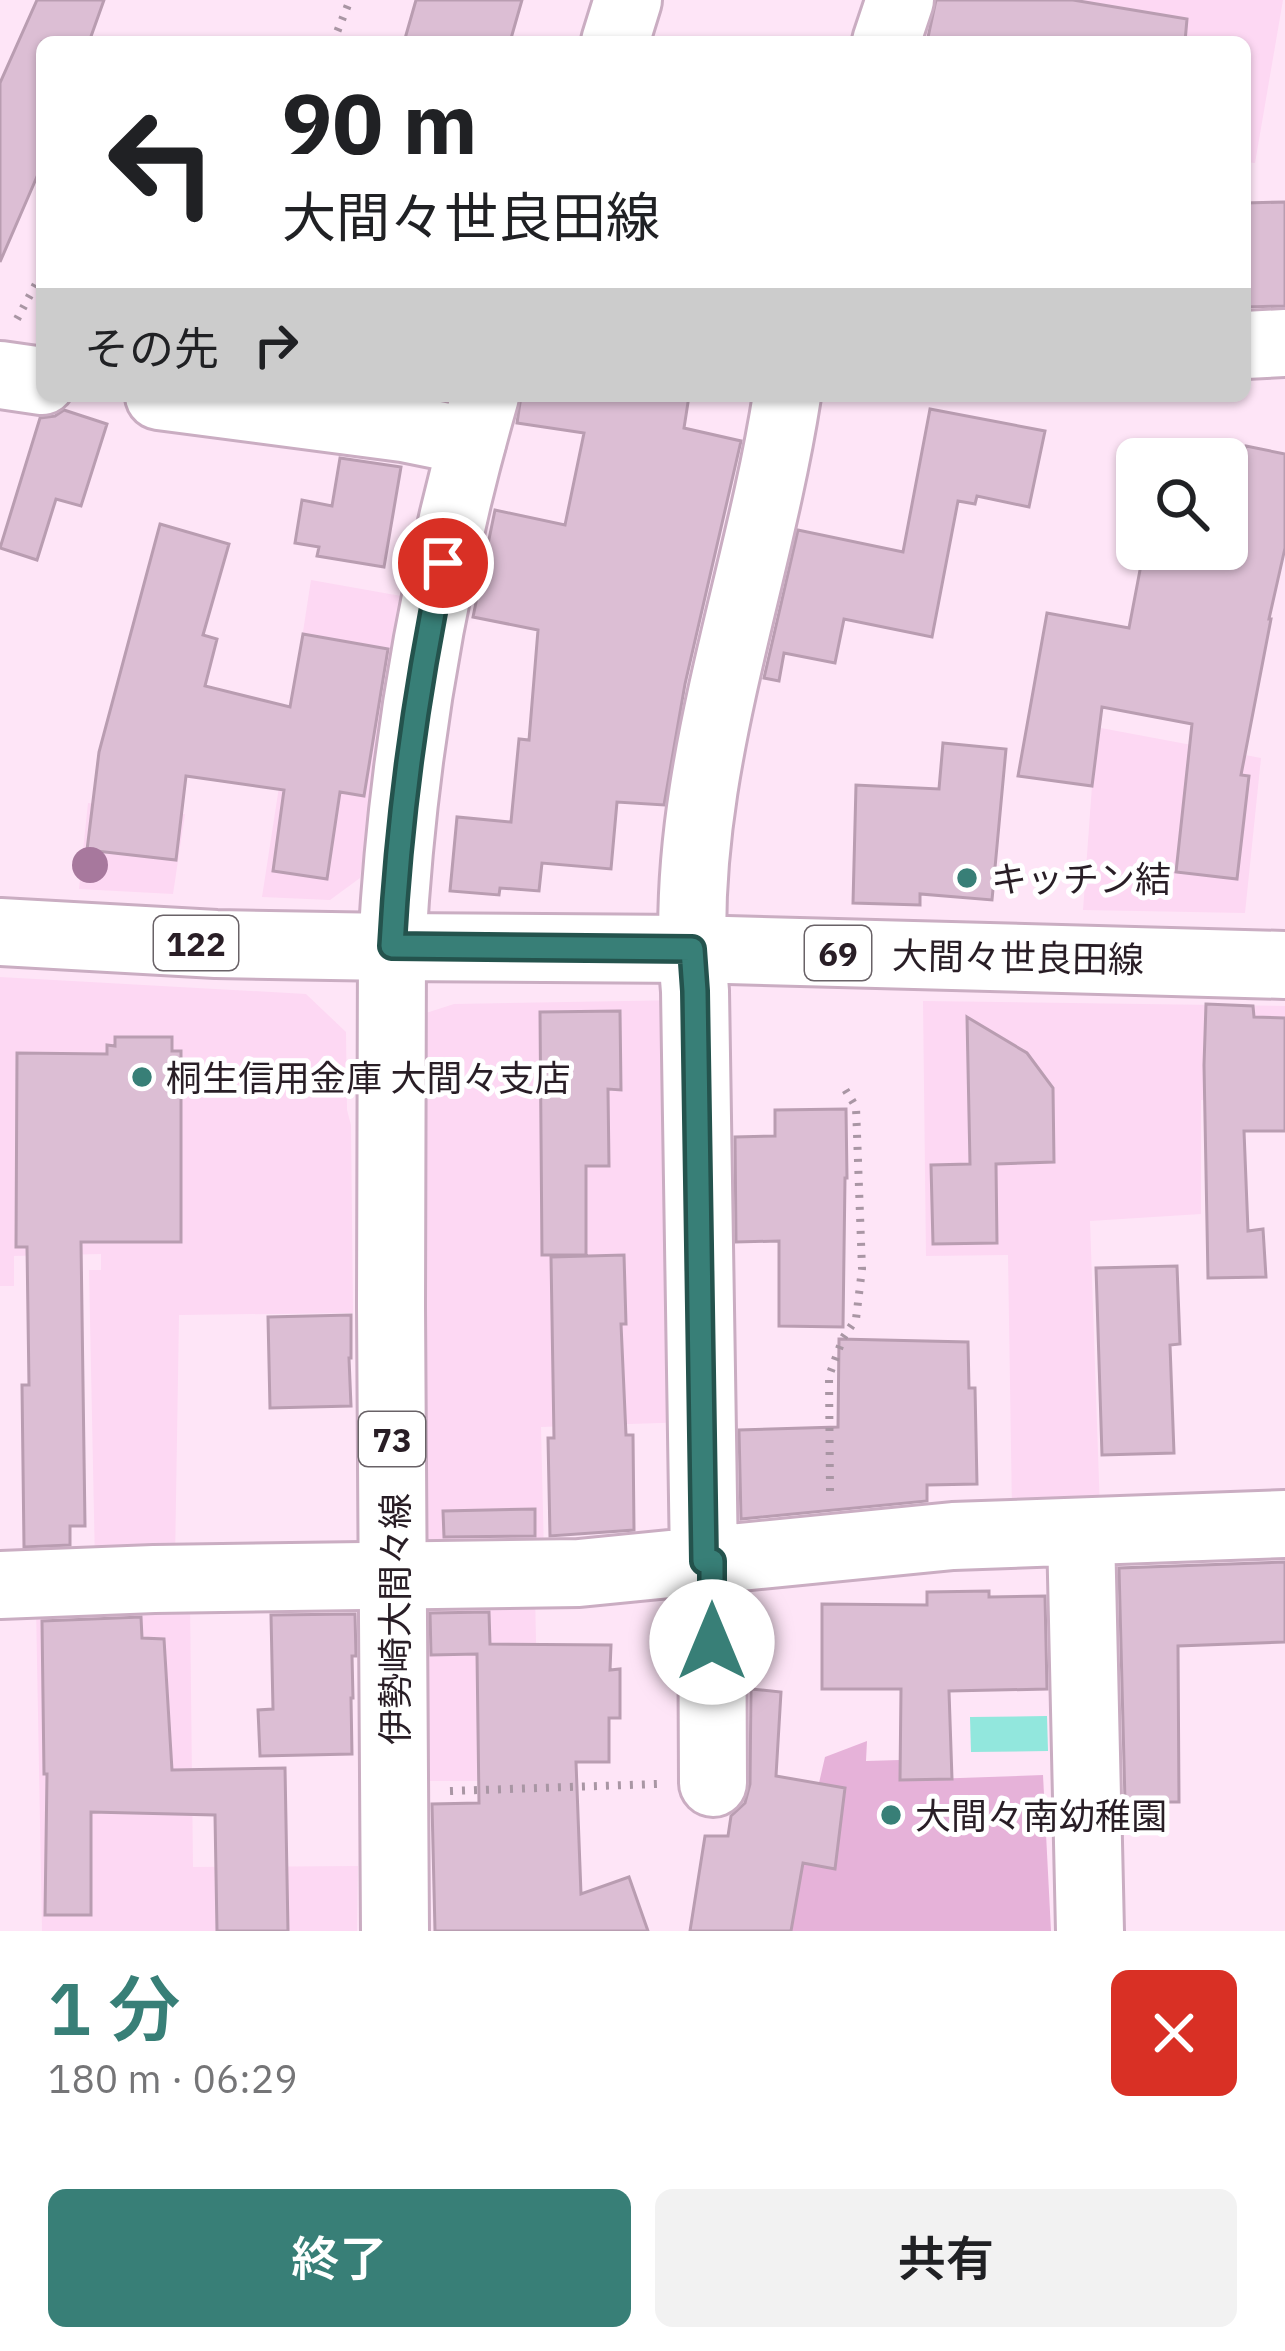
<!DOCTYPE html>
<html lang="ja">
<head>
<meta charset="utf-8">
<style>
  body { margin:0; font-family:"IBM Plex Sans","Noto Sans JP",sans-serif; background:#f2f2f2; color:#202124; height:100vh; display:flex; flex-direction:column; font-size:45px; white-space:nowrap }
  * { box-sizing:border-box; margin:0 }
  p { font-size:39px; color:#757577 }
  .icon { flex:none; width:66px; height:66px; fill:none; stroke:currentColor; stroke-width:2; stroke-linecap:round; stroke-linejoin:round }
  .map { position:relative; height:1931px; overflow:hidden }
  .drawer { display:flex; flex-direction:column; background:#fff; flex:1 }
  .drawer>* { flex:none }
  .hud { position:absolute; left:36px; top:36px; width:1215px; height:366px; border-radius:18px; box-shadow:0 3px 9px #0004; background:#fff; color:#202124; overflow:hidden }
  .tools { position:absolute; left:1116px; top:438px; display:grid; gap:24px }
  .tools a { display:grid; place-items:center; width:132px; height:132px; border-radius:18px; background:#fff; box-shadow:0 3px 9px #0004; font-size:60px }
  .pin { position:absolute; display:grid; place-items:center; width:102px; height:102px; color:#fff; margin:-51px; border:6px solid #fff; border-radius:50%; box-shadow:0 3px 12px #0007 }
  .me { position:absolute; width:132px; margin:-66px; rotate:0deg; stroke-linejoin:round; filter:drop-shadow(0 0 9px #0008) }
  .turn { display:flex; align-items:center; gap:42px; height:252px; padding:0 48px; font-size:54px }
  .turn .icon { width:156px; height:156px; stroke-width:2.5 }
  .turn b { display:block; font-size:84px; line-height:102px }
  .then { display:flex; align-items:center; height:114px; padding:0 48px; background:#0003; gap:24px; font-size:45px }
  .round { display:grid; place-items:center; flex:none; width:126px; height:126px; border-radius:18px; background:#f2f2f2 }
  .summary { display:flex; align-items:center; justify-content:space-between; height:204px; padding:0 48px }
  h1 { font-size:72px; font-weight:600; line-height:90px; color:#387f77 }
  .action { display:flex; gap:24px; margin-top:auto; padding:24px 48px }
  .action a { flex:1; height:138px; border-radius:18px; background:#387f77; color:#fff; font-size:48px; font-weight:600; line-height:138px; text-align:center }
  .action a+a { background:#f2f2f2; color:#202124 }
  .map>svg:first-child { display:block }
  .built { fill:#fdd8f3 }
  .green { fill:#e6b2d9 }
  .water { fill:#92e7dd }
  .building { fill:#dcbed4; stroke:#b99db1; stroke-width:3 }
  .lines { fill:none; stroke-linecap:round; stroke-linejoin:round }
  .minor-casing { stroke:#caadc2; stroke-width:72 }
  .major-casing { stroke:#caadc2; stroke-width:72 }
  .highway-casing { stroke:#caadc2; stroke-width:72 }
  .path { stroke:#a996a4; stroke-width:8; stroke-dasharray:3 9; stroke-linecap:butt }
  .minor { stroke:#fff; stroke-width:66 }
  .major { stroke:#fff; stroke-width:66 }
  .highway { stroke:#fff; stroke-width:66 }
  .tree { fill:#a7789d }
  .route-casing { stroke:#24534d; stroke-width:30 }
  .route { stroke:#387f77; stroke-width:21 }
  .poi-dot { fill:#387f77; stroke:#fff; stroke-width:4.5 }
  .labels { text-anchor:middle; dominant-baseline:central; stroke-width:10; stroke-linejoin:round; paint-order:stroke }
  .shield { fill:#fff; stroke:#696267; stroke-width:3 }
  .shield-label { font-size:33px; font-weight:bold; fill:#291e26 }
  .poi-label { font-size:36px; fill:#291e26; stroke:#fff; text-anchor:start }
  .street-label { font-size:36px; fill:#291e26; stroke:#fff }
</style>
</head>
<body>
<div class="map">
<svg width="1285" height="1931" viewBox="0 0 1285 1931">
  <rect width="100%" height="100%" fill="#fee5f7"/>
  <path class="built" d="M914 0H1283L1255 163 1245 162V42H900Z
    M311 580 401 596 360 878 330 900 262 897Z
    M1101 728 1261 758 1245 913 1083 910 1092 786Z
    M88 803 185 814 173 894 79 889Z
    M0 977 306 994 346 1032 347 1110 351 1125 353 1313 179 1315 175 1561 95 1564 89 1270H101V1254L14 1256V1286H0Z
    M685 1000 690 1422 541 1427 544 1555 419 1544V1029L426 1013 454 1004Z
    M923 1001 1285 1006V1101L1201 1100V1214L1090 1221 1100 1510 1012 1512 1008 1255 926 1256Z
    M427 1593H535L539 1781H427Z
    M190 1602 193 1867 358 1866 357 1931H42L36 1606Z"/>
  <path class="green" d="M867 1741 866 1761 900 1760 902 1780 1043 1775 1051 1931H791L803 1863 835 1868 845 1789 819 1783 825 1757Z"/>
  <path class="water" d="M1047 1716 1048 1751 971 1752 970 1717Z"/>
  <path class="building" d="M37 0H104L89 42H42V165L0 262V83Z
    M416 0H522L510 42H404Z
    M936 0H1073L1187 19 1185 42H927Z
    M1285 202V306L1245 307V203Z
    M521 396H689L684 428 741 441 685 684 664 805 617 802 611 869 542 863 539 891 500 888 499 895 450 891 457 817 511 822 519 739 529 740 538 630 473 617 495 510 565 525 584 433 517 423Z
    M930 409 1045 431 1029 507 977 496 975 504 958 501 932 637 844 619 835 663 784 653 779 681 764 678 798 530 903 552Z
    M64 410 107 424 81 506 56 499 37 560 0 548 40 418 55 416Z
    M1246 446 1285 454V548L1269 619H1271L1241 775 1249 776 1237 879 1176 872 1192 724 1102 707 1092 786 1018 776 1047 613 1129 628 1144 549H1227V530Z
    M340 458 401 467 384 567 317 556 319 547 295 543 302 500 332 506Z
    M160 524 229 544 203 635 217 639 205 686 290 707 303 634 388 649 364 796 340 792 327 879 273 871 284 790 186 776 176 860 87 850 99 752Z
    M943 743 1006 749 992 900 920 894V905L853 903 856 785 939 789Z
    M1206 1004 1253 1006 1254 1017 1285 1018V1131H1244L1248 1231 1263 1229 1266 1277 1208 1278 1204 1065Z
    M620 1011 621 1090 608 1089 609 1166H586V1255H542L540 1012Z
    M967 1017 1027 1053 1053 1088 1054 1162 996 1164 997 1243 933 1244 931 1165 970 1164Z
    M115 1037H172V1051H181V1242H81L85 1526H70V1545L24 1547 22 1385H29L27 1247H16L17 1053 107 1054V1045L115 1046Z
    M846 1109 847 1178H845L843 1327 779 1326V1241L736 1242 735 1137 775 1136V1110Z
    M624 1255 626 1324H621L626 1435H633L634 1530 550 1536 548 1438H554L551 1257Z
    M1177 1266 1180 1344 1170 1345 1174 1453 1102 1455 1096 1268Z
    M351 1315V1358H349L351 1406 270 1408 268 1317Z
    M839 1339 968 1342 969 1388H975L977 1484 927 1485V1501L741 1519 739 1430 838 1427Z
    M535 1509V1536L444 1537 443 1511Z
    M1285 1562V1642L1178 1646 1179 1802H1125L1119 1568Z
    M989 1591V1597L1045 1596 1047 1689 949 1691 952 1779 900 1780 901 1689H822V1604L927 1605V1592Z
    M489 1612 490 1644 611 1645 610 1670 620 1669V1718H609V1762H576L581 1894 629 1877 648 1931H435L432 1804 479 1803 477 1654 431 1655 430 1613Z
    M355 1614 356 1656H352L353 1698H351L352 1754 260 1756 258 1710 273 1709 271 1615Z
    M141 1617 142 1638 164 1639 172 1770 285 1768 288 1931H217L215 1815 91 1812V1915H45L47 1774H44L42 1621Z
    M751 1689 781 1692 776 1776 845 1788 835 1869 803 1863 791 1931H690L705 1836H728L731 1816 745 1803 750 1784Z"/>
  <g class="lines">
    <g class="minor-casing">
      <path id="minor" d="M886 42 900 0
        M1245 345 1285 343
        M0 375 42 381
        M159 396 403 428 472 442
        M1081 1532 1090 1931
        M704 1561 695 991C676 788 756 594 787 396
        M712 1561 713 1783
        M0 1585 154 1579 579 1573 953 1536 1285 1524"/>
    </g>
    <g class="major-casing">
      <path id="major" d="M395 1931 391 1306 392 947 691 949 1285 965"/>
    </g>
    <g class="highway-casing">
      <path id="highway" d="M615 42 628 0
        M0 932 216 944 392 947C402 760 433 576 485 396"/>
    </g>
    <path class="path" d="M333 42 350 0
      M17 319 42 273
      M830 1491 829 1376 843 1338 856 1319 862 1269 856 1107 843 1086
      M450 1791 657 1784"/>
    <use href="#minor" class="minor"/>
    <use href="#major" class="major"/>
    <use href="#highway" class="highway"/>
  </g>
  <circle class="tree" cx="90" cy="865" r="18"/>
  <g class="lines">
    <g class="route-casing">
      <path id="route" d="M443 563C416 691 399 816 392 946L692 949 695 991 704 1561H712V1642"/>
    </g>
    <use href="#route" class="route"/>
  </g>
  <g class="poi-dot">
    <circle cx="967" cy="878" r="12"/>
    <circle cx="142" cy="1077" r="12"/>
    <circle cx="891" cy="1815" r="12"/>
  </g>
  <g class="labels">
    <g class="shield">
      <rect x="154" y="916" width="84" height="54" rx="9"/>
      <rect x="805" y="926" width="66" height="54" rx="9"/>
      <rect x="359" y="1412" width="66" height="54" rx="9"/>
    </g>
    <g class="shield-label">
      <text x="196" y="943">122</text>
      <text x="838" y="953">69</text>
      <text x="392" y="1439">73</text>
    </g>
    <g class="poi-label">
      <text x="991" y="878">キッチン結</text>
      <text x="166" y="1077">桐生信用金庫 大間々支店</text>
      <text x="915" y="1815">大間々南幼稚園</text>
    </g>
    <g class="street-label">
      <text transform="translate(1018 957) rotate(1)">大間々世良田線</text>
      <text transform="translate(394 1619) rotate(-90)">伊勢崎大間々線</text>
    </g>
  </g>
</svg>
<div class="tools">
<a><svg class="icon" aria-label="search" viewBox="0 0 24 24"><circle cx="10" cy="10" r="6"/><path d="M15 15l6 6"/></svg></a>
</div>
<div class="pin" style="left:443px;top:563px;background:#d93025"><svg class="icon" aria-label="arrive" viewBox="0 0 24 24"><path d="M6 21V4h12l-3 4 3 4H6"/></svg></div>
<svg class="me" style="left:712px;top:1642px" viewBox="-20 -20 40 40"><circle r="19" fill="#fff"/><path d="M0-13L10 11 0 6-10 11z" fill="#387f77"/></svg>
<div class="hud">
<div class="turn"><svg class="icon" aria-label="left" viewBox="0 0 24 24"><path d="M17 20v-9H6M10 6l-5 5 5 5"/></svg><div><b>90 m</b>大間々世良田線</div></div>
<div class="then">その先<svg class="icon" aria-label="right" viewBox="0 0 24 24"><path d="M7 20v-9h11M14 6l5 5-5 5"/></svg></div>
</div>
</div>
<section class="drawer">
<div class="summary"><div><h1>1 分</h1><p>180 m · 06:29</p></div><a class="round" style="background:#d93025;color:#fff"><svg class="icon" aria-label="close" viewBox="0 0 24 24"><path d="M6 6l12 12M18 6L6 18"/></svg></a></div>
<div class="action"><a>終了</a><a>共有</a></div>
</section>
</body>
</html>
